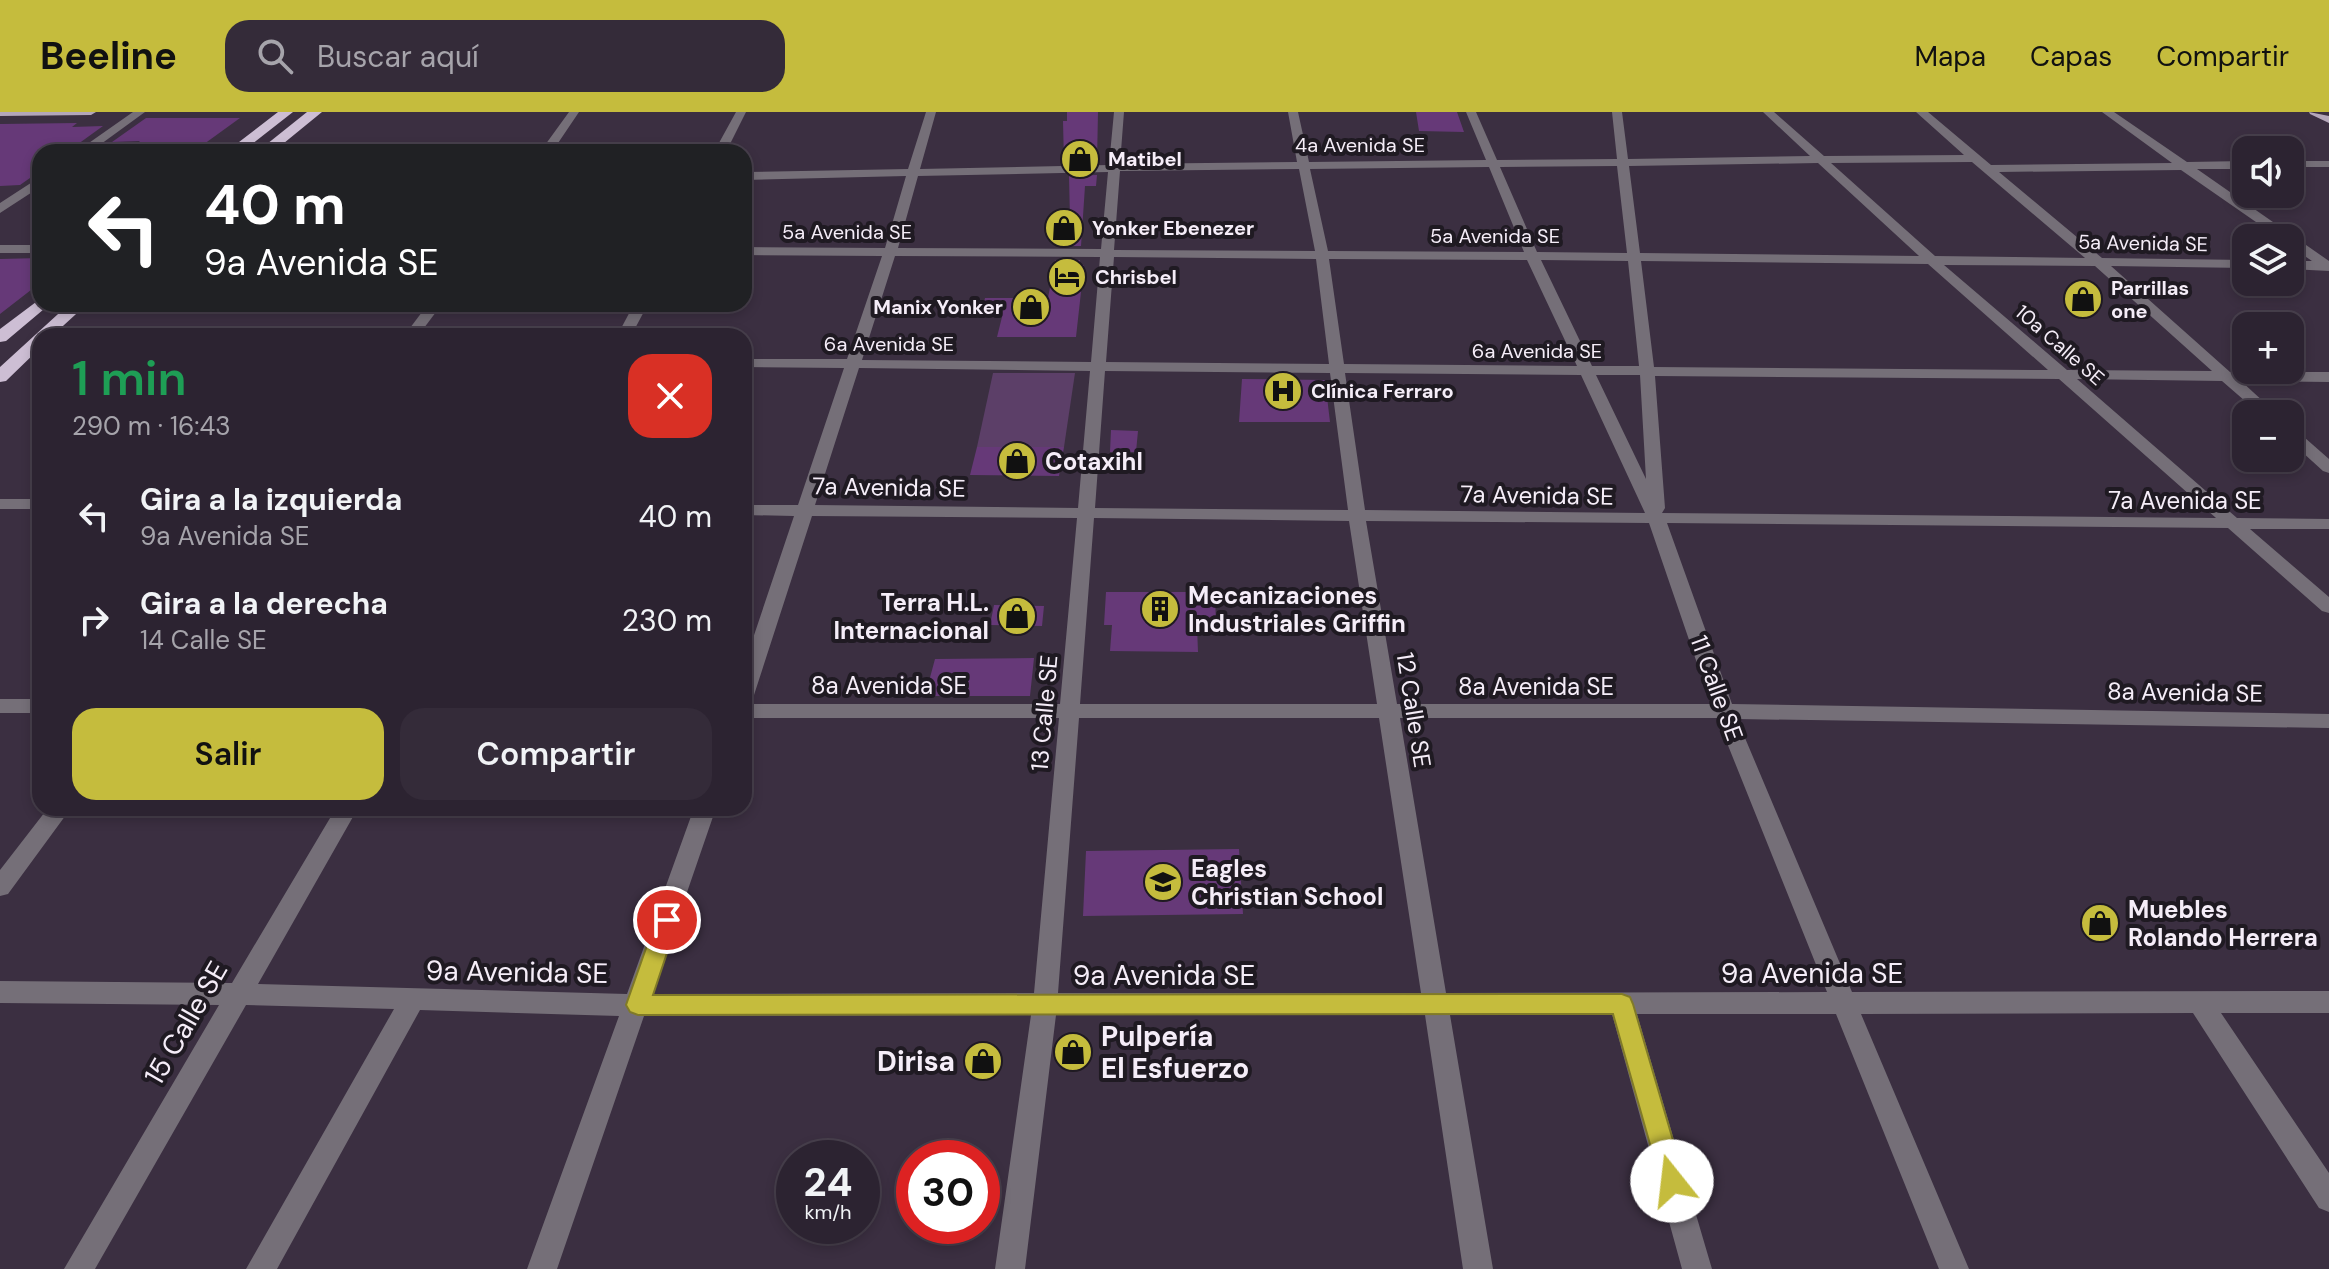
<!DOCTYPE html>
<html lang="es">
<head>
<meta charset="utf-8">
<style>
  body { margin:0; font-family:"DM Sans",sans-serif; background:#342b39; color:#f1f3f6; height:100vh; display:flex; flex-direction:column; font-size:30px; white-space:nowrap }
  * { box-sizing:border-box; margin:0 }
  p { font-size:26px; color:#a6a4ab }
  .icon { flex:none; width:44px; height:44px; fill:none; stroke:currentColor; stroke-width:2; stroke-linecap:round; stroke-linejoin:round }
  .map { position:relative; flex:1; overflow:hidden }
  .side { position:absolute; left:32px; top:216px; width:720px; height:488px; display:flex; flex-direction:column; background:#2c2331; border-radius:24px; box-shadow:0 4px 12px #0003,0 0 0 2px #48404d }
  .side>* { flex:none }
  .hud { position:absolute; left:32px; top:32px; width:720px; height:168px; border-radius:24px; box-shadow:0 4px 12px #0003,0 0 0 2px #48404d; background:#202124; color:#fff; overflow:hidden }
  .buttons { position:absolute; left:2232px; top:24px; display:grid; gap:16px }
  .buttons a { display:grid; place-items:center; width:72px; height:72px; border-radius:16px; background:#2c2331; box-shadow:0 4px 12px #0003,0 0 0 2px #48404d; font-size:40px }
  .speed { position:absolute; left:776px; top:1028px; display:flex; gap:16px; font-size:40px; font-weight:700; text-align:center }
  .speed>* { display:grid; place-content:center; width:104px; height:104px; border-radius:50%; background:#2c2331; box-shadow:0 4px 12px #0003,0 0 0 2px #48404d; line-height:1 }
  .speed small { font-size:20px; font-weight:400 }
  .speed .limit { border:12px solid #d22; background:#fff; color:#111 }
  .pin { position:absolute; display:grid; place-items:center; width:68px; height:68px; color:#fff; margin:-34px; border:4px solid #fff; border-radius:50%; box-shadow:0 2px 8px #0007 }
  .me { position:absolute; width:88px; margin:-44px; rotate:344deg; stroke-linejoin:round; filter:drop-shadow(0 0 6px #0008) }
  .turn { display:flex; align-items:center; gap:28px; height:168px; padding:0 40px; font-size:36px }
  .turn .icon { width:104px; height:104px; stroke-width:2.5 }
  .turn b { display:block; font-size:56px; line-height:68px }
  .round { display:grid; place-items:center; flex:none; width:84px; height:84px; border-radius:24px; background:#342b39 }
  .summary { display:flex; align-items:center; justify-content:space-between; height:136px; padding:0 40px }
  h1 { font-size:48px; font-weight:600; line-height:60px; color:#1e9e55 }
  .cta { display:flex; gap:16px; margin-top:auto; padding:16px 40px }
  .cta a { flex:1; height:92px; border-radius:24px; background:#c5bc3d; color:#111; font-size:32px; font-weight:600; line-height:92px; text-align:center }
  .cta a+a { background:#342b39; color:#f1f3f6 }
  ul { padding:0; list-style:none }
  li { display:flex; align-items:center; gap:24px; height:104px; padding:0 40px }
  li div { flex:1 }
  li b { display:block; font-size:30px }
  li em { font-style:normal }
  header { display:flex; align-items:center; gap:48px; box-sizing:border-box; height:112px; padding:0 40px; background:#c5bc3d; color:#111 }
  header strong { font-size:38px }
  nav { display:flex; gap:44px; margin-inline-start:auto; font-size:28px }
  .search { width:560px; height:72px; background:#342b39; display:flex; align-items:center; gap:20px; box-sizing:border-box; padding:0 28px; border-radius:24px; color:#a6a4ab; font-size:30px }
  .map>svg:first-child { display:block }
  .green { fill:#5c3f68 }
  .building { fill:#663978 }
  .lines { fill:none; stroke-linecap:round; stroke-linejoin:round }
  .minor { fill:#756f78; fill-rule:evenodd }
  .major { fill:#b4a7ba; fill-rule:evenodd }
  .highway { fill:#cdbed4; fill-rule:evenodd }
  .route { fill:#c5bc3d; stroke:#807a28; stroke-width:2 }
  .labels { text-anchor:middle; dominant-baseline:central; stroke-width:8; stroke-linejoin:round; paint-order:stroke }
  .far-street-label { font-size:20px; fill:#f5edf8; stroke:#1f1a22 }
  .far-poi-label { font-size:20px; font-weight:bold; fill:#f5edf8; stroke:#1f1a22; text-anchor:start }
  .poi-label { font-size:24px; font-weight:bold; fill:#f5edf8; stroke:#1f1a22; text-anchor:start }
  .street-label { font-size:24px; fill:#f5edf8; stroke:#1f1a22 }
  .near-street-label { font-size:28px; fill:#f5edf8; stroke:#1f1a22 }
  .near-poi-label { font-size:28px; font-weight:bold; fill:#f5edf8; stroke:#1f1a22; text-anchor:start }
</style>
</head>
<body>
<header>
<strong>Beeline</strong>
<div class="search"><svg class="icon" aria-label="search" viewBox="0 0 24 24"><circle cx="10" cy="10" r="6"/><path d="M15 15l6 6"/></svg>Buscar aquí</div>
<nav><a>Mapa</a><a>Capas</a><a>Compartir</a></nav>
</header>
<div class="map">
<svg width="2329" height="1157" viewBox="0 0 2329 1157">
  <rect width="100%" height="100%" fill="#3b2f41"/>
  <path class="green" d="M993 261H1075L1064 335H977Z"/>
  <path class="building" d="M1067 0H1098L1097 50 1064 51 1063 9H1067Z
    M1416 0H1457L1464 20 1419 19Z
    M146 6H240L193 40H132L138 36H132L140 29 112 30Z
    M77 11 72 15 103 14 67 40H40V59L20 73 0 74V12Z
    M1097 63 1096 74H1085L1081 134H1057L1062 108 1070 107 1069 64Z
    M40 146V171L0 202V147Z
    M1055 148H1080V153H1084L1076 225H997L1002 205H980L985 186H1048Z
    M1242 267 1325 268 1330 310H1239Z
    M1111 318 1138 319 1136 340H1110Z
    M977 335H1064L1059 364 970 363Z
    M1106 480H1215L1216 514H1197L1198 540 1110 539 1112 513H1104Z
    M994 493 1044 494 1042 514 990 513Z
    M1034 546 1030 584H925L935 547Z
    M1239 737 1243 802 1083 804 1086 739Z
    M1073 927H1086L1083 947 1054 945Z"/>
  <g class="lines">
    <path class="minor" d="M133 0H145L90 40H76Z
      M569 0H579L552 40H540Z
      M736 0H746L726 40H714Z
      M926 0H936L920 57 1109 53 1114 0H1124L1120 52 1297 50 1288 0H1298L1309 50 1486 48 1466 0H1476L1497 48 1617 47 1612 0H1622L1628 47 1810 44 1763 0H1774L1824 44 1964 43 1916 0H1928L1991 53 2172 51 2102 0H2114L2187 50 2246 49V57H2197L2329 149V159L2290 157V149H2312L2290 134V126H2279L2181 58 1999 60 2102 146 2246 148V156L2111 154 2230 260H2329V270L2241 269 2277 302H2260L2222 269 2077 267 2237 406 2329 407V417H2250L2329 485V501L2322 499 2228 416 1667 411 1732 592 2329 602V616L1737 607 1852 880 2329 879V901H2221L2329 1061V1100L2319 1096 2193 901 1861 902 1969 1157H1939L1836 902H1637L1712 1157H1682L1612 902 1450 903 1493 1157H1463L1425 903H1056L1025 1157H995L1031 903 644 904 557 1157H527L619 904 420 898 277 1157H246L394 897 246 893 95 1157H64L219 893 0 891V869L232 871 336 696H358L258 872 627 882 694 696H716L652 882 1034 881 1059 606H744V592H1060L1077 406 812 404 754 583 751 588 744 590V553L794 404 744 403V393H798L844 256 744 255V247H847L882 144 744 143V135L885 136 906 64 744 68V60L908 57ZM1972 50 2085 146 1935 144 1831 51ZM1818 51 1919 144 1640 141 1629 54ZM1617 54 1627 141 1537 140 1500 55ZM1489 55 1524 140 1328 139 1310 57ZM1299 57 1315 139 1114 138 1120 59ZM1108 60 1101 137 898 136 918 64ZM895 144 1100 145 1091 250 862 248ZM1114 145 1316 147 1329 252 1106 250ZM1329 147 1527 148 1577 254 1344 252ZM1541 148 1628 149 1639 254H1592ZM1641 149 1928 152 2048 258 1654 255ZM1944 153 2095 154 2212 259 2067 258ZM859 256 1090 259 1078 396 815 393ZM1105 259 1330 261 1348 398 1095 396ZM1345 261 1581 263 1645 401 1365 398ZM1596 263H1640L1646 367ZM1655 264 2059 267 2216 406 1662 401 1665 396ZM1094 406 1349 409 1377 592H1080ZM1366 409 1649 411 1711 592H1397ZM1079 606H1379L1421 881H1058ZM1400 606H1717L1827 880 1446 881Z
      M2290 49H2329V55H2290Z
      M40 65V75L0 101V91Z
      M0 133H40V141H0Z
      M428 192H442L418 224H404Z
      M634 192H648L631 224H617Z
      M22 238H40V246L17 245 15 242Z
      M2290 316 2296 318 2329 347V361L2323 359 2290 329Z
      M0 387H40V397H0Z
      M0 587H40V601H0Z
      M48 696H71L8 782 0 784V758Z"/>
    <path class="major" d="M0 0H96L91 3 0 4Z
      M2309 0 2329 4V11L2310 2Z"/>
    <path class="highway" d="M278 0H293L242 40H226Z
      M307 0H322L273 40H257Z
      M40 187V192H50L6 229 0 230V217Z
      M69 192H87L52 224H40V236L6 269 0 270V255Z"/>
  </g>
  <path class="route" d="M667 799 674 802 678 808 653 883 1622 882 1630 885 1633 892 1685 1069 1681 1078 1672 1081 1663 1078 1613 902 638 903 630 900 626 893 656 808 659 802Z"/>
  <defs>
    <g id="shop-disc" transform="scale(2)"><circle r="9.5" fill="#c5bc3d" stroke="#1f1a22"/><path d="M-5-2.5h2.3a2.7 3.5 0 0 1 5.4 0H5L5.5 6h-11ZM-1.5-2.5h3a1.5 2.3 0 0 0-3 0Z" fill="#111"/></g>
    <g id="hotel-disc" transform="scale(2)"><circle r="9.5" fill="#c5bc3d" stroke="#1f1a22"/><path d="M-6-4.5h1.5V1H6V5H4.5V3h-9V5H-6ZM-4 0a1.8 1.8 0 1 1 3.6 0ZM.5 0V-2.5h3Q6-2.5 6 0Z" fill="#111"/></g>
    <g id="hospital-disc" transform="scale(2)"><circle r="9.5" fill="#c5bc3d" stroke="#1f1a22"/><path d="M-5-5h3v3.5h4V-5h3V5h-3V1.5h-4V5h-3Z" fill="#111"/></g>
    <g id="building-disc" transform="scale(2)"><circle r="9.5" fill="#c5bc3d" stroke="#1f1a22"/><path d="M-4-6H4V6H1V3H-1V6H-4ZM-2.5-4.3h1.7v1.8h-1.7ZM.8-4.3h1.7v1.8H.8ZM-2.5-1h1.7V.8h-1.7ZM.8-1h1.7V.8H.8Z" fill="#111"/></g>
    <g id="school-disc" transform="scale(2)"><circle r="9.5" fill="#c5bc3d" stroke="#1f1a22"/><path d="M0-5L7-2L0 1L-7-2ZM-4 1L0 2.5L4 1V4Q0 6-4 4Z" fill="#111"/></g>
  </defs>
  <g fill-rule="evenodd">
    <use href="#shop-disc" x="1080" y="47"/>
    <use href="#shop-disc" x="1064" y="116"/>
    <use href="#hotel-disc" x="1067" y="165"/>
    <use href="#shop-disc" x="2083" y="187"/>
    <use href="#shop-disc" x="1031" y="195"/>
    <use href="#hospital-disc" x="1283" y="279"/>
    <use href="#shop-disc" x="1017" y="349"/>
    <use href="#building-disc" x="1160" y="497"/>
    <use href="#shop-disc" x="1017" y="504"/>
    <use href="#school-disc" x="1163" y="770"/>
    <use href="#shop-disc" x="2100" y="811"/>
    <use href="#shop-disc" x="1073" y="940"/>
    <use href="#shop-disc" x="983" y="949"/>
  </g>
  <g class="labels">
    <g class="far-street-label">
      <text x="1360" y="33">4a Avenida SE</text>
      <text x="847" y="120">5a Avenida SE</text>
      <text x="1495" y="124">5a Avenida SE</text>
      <text transform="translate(2143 131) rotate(1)">5a Avenida SE</text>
      <text x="889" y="232">6a Avenida SE</text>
      <text transform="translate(2060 233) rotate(41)">10a Calle SE</text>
      <text x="1537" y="239">6a Avenida SE</text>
    </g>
    <g class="far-poi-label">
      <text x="1108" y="47">Matibel</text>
      <text x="1092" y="116">Yonker Ebenezer</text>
      <text x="1095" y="165">Chrisbel</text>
      <text x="2111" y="176">Parrillas<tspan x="2111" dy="23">one</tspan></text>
      <text x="1003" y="195" text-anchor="end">Manix Yonker</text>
      <text x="1311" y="279">Clínica Ferraro</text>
    </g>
    <g class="poi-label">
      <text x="1045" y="349">Cotaxihl</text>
      <text x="1188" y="483">Mecanizaciones<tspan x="1188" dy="28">Industriales Griffin</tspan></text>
      <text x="989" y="490" text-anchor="end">Terra H.L.<tspan x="989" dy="28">Internacional</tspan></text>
      <text x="1191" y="756">Eagles<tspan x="1191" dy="28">Christian School</tspan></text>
      <text x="2128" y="797">Muebles<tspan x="2128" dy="28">Rolando Herrera</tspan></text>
    </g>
    <g class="street-label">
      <text transform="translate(889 375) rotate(1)">7a Avenida SE</text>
      <text transform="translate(1537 383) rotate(1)">7a Avenida SE</text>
      <text x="2185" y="388">7a Avenida SE</text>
      <text x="889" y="573">8a Avenida SE</text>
      <text x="1536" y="574">8a Avenida SE</text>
      <text transform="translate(1717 576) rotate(70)">11 Calle SE</text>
      <text transform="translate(2185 580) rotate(1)">8a Avenida SE</text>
      <text transform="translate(1414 598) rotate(81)">12 Calle SE</text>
      <text transform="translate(1044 601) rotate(-85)">13 Calle SE</text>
    </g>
    <g class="near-street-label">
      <text transform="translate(517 860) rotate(1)">9a Avenida SE</text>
      <text x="1812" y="861">9a Avenida SE</text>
      <text x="1164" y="863">9a Avenida SE</text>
      <text transform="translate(186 911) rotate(-60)">15 Calle SE</text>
    </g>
    <g class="near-poi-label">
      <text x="1101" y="924">Pulpería<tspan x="1101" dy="32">El Esfuerzo</tspan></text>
      <text x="955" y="949" text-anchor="end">Dirisa</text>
    </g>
  </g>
</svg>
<div class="buttons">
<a><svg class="icon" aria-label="sound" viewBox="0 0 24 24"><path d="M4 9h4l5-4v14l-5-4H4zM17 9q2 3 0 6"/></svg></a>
<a><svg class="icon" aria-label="layers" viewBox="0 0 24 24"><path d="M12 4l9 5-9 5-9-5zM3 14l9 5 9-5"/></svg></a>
<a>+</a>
<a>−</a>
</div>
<div class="speed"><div>24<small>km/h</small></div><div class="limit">30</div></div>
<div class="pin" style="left:667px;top:808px;background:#d93025"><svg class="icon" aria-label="arrive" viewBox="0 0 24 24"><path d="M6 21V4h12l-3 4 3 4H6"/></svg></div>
<svg class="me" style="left:1672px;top:1069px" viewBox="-20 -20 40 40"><circle r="19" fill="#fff"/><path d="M0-13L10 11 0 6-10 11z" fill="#c5bc3d"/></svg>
<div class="hud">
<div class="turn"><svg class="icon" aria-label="left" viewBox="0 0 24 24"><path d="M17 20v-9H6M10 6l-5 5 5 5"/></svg><div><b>40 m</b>9a Avenida SE</div></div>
</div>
<section class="side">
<div class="summary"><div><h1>1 min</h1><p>290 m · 16:43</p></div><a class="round" style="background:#d93025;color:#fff"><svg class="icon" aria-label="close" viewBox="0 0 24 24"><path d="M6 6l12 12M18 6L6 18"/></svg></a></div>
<ul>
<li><svg class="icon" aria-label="left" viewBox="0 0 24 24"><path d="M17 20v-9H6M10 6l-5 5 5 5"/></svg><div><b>Gira a la izquierda</b><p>9a Avenida SE</p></div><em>40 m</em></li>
<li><svg class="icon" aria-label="right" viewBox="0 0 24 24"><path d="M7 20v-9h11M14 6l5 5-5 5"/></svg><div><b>Gira a la derecha</b><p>14 Calle SE</p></div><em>230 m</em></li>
</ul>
<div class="cta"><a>Salir</a><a>Compartir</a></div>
</section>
</div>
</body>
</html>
